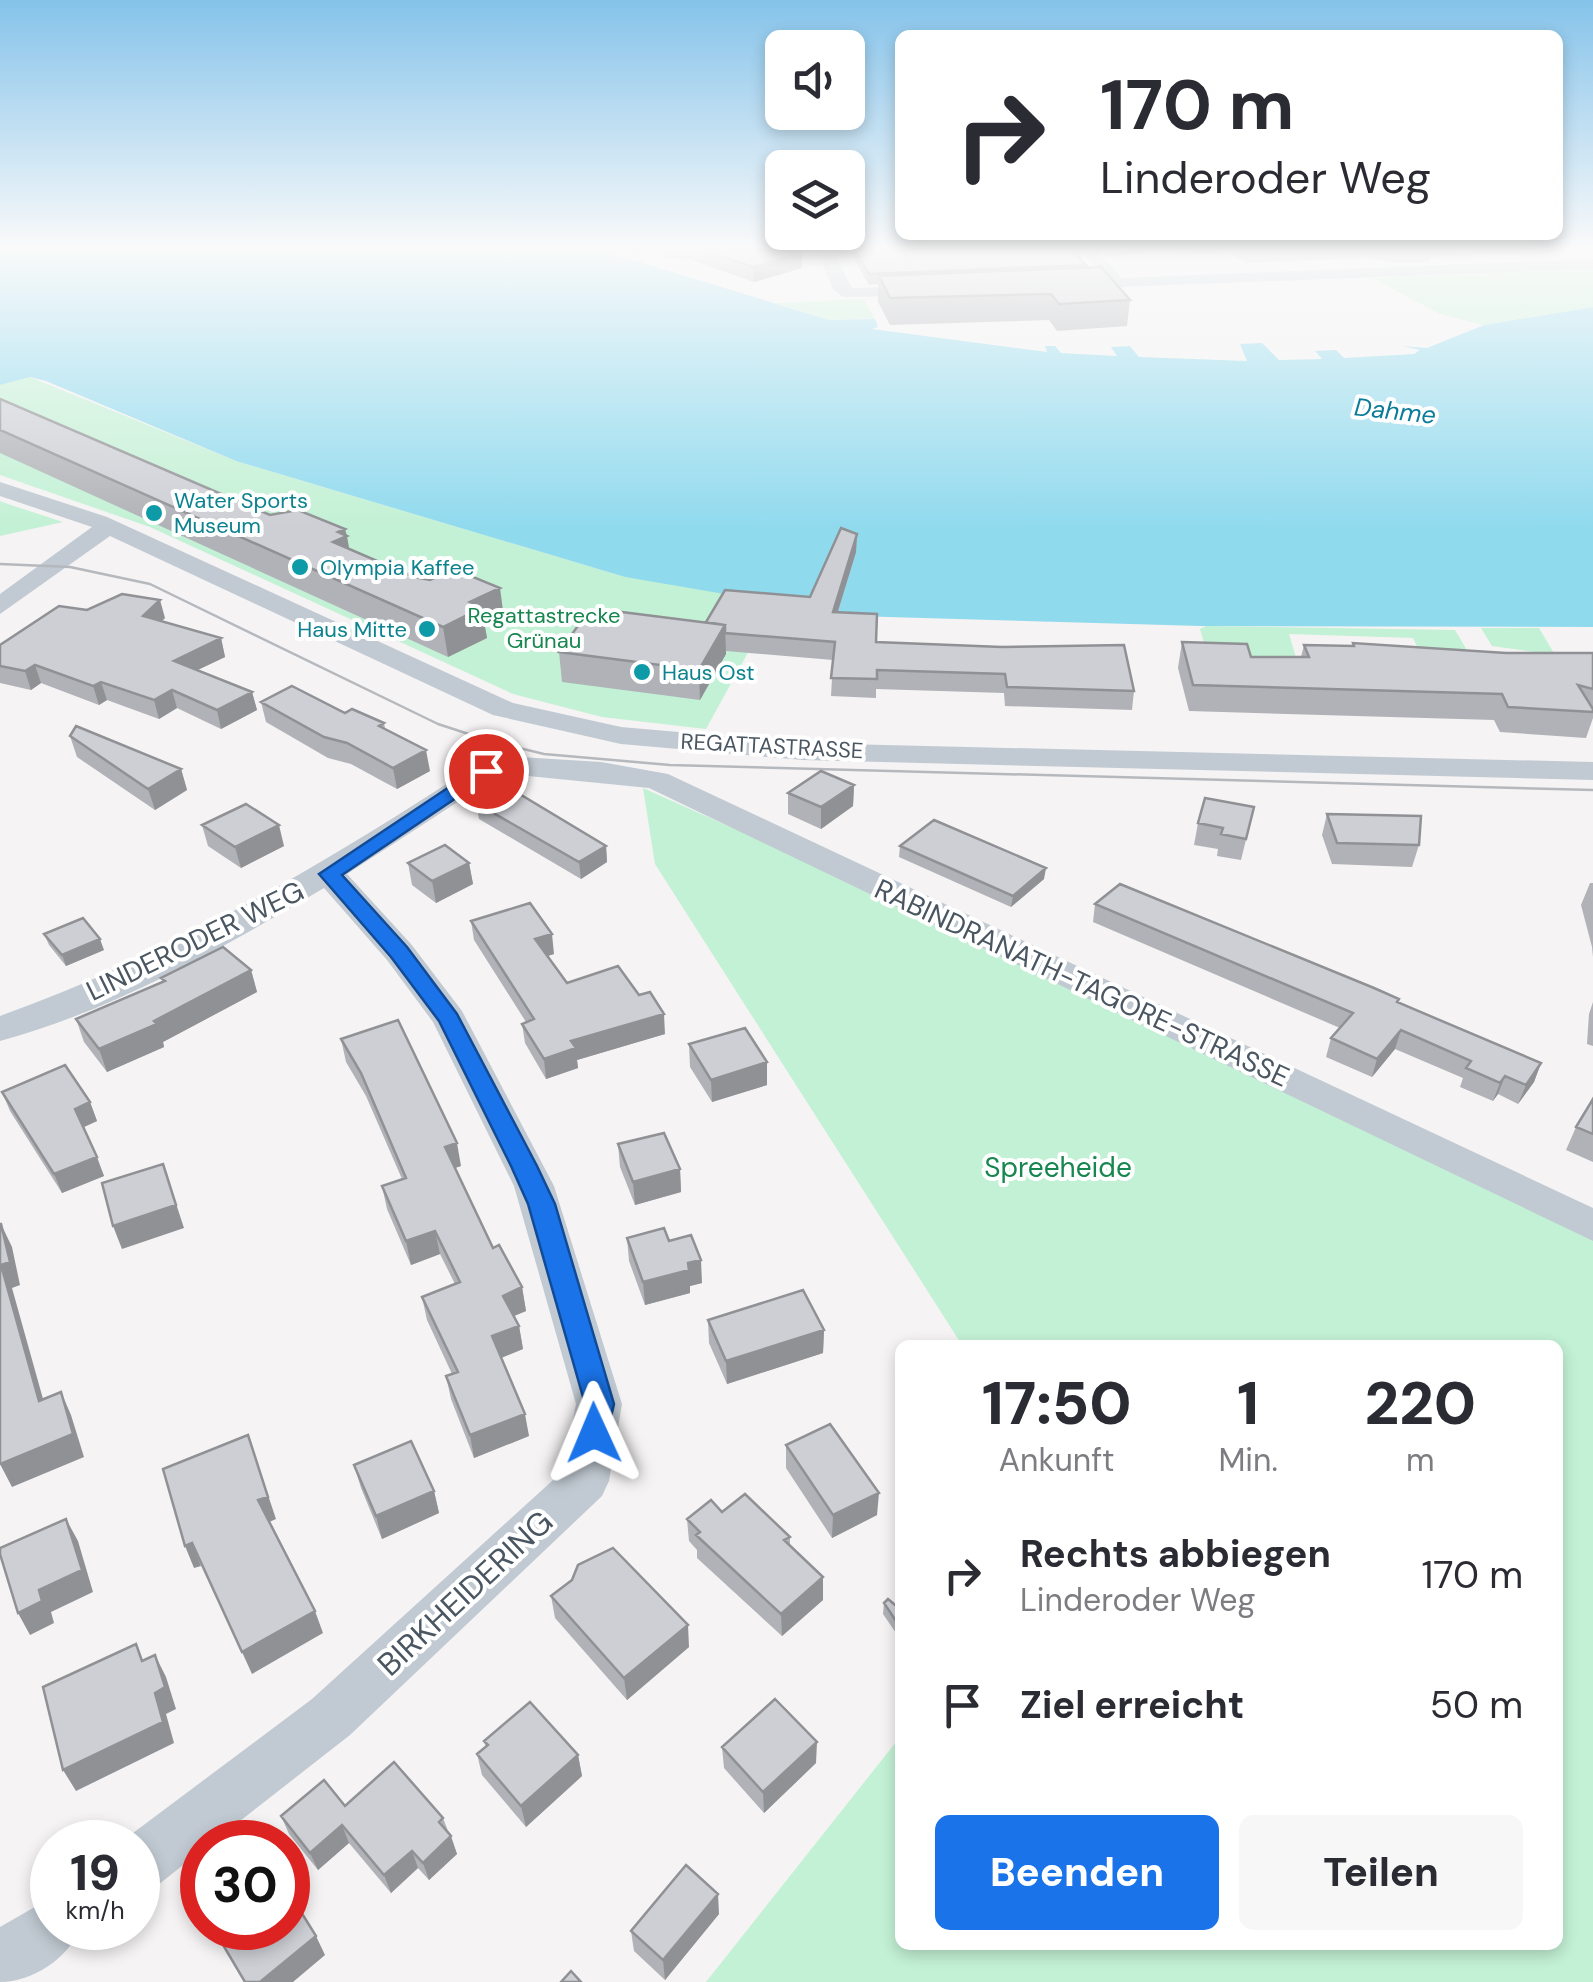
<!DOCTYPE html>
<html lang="de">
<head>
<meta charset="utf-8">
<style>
  body { margin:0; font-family:"DM Sans",sans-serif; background:#f7f7f7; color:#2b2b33; height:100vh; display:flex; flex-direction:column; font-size:38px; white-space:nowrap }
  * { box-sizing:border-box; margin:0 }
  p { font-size:32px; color:#7c7c81 }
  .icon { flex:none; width:55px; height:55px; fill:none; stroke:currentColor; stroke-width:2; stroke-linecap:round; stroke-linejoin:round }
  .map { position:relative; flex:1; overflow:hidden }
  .drawer { position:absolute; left:895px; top:1340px; width:668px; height:610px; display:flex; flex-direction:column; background:#fff; border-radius:15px; box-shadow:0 5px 15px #0003 }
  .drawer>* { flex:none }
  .banner { position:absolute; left:895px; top:30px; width:668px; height:210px; border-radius:15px; box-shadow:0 5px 15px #0003; background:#fff; color:#2b2b33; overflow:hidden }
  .tools { position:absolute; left:765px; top:30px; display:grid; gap:20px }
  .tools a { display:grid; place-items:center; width:100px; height:100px; border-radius:15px; background:#fff; box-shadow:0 5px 15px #0003; font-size:50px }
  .speed { position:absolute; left:30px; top:1820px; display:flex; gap:20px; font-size:50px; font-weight:700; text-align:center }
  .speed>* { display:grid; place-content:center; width:130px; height:130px; border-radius:50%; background:#fff; box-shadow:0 5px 15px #0003; line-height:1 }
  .speed small { font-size:25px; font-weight:400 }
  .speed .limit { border:15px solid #d22; background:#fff; color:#111 }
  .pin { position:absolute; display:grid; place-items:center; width:85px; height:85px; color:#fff; margin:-42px; border:5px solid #fff; border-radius:50%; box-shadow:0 2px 10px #0007 }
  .me { position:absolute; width:110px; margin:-55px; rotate:359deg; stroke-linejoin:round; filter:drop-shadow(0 0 8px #0008) }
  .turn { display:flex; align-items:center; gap:35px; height:210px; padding:0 40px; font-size:45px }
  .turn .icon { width:130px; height:130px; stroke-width:2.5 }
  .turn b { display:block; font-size:70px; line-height:85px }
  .eta { display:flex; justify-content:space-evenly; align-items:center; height:170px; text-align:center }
  .eta b { font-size:60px; font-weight:800; line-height:70px }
  .button { display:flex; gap:20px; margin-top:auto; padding:20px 40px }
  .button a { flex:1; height:115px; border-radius:15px; background:#1a73e8; color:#fff; font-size:40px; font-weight:800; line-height:115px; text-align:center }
  .button a+a { background:#f7f7f7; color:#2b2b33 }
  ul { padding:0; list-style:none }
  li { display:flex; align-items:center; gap:30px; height:130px; padding:0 40px }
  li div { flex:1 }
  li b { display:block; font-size:38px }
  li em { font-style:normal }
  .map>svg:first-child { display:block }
  .green { fill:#c3f1d5 }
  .water { fill:#90daee }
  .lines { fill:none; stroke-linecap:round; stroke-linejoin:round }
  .minor { fill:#c1cad2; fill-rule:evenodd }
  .tram { stroke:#b5b8bd; stroke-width:2.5 }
  .wall { fill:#b0b2b7 }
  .shaded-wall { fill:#909195 }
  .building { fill:#cdcfd5; stroke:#909195; stroke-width:2.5 }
  .route { fill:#1a73e8; stroke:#114b97; stroke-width:2.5 }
  .culture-dot { fill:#0f9aa8; stroke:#fff; stroke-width:4 }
  .labels { text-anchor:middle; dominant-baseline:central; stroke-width:8; stroke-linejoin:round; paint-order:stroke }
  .far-culture-label { font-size:22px; fill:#0d838f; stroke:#fff; text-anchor:start }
  .far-park-label { font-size:22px; fill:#17864f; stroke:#fff }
  .far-street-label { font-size:22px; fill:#4a5661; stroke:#fff }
  .far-water-label { font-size:25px; font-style:italic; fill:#0c7c9b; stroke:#fff }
  .street-label { font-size:28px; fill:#4a5661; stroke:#fff }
  .park-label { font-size:28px; fill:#17864f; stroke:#fff }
  .near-street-label { font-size:32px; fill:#4a5661; stroke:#fff }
</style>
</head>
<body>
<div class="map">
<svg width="1593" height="1982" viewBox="0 0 1593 1982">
  <rect width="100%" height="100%" fill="#f5f3f3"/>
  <path class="green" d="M1593 269V307L1484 325 1440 314 1372 278Z
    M864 299 875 319 829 320 776 303Z
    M30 377 236 461 625 577 755 595 769 614 706 729 602 717 513 694 150 527 0 475V385Z
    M0 501 5 503 63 522 0 536Z
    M1206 626 1455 630 1478 669 1427 667 1413 638 1289 634 1298 664 1207 654 1200 629Z
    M1481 628H1539L1555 655 1492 646Z
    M643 788 1593 1212V1982H706L900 1737V1945H1558V1345H962L655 864Z"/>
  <path class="water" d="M0 250H601L829 320 875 319 878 327 872 329 1047 352 1045 346H1055L1061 353 1117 356 1111 347 1130 346 1139 357 1247 361 1240 344 1262 343 1279 360 1322 359 1315 351 1336 350 1344 358 1414 354 1420 350 1402 346 1427 348 1484 325 1593 307V627L1201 626 854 616 625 577 236 461 46 381 30 377 0 385Z"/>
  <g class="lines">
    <path class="minor" d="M626 250H642V251L634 256Z
      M816 250H832L852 288 927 286 936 291 927 296 843 297 833 289Z
      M1080 250H1097L1122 278 1593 259V269L1063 289V281L1104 278Z
      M0 482 107 517 513 703 621 727 803 743 1593 762V780L803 760 621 744 493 715 110 536 0 614V594L92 527 0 496Z
      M505 756 601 762 668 774 1593 1208V1241L649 788 507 774 496 777 347 874 411 944 462 1011 554 1186 622 1404 609 1481 602 1496 350 1735 213 1842H202V1850L158 1885 138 1893V1842H121L312 1699 563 1471 576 1404 514 1186 433 1022 387 960 324 888C223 948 114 1010 0 1041V1016C171 955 324 864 476 765Z
      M52 1897V1928H81C68 1958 33 1982 0 1982V1927Z"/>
    <path class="tram" d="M0 564 70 567 150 584 438 724 490 741 544 754 670 765 1593 790"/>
  </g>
  <path class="wall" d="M662 250H801L802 253V268L754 282 691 260 664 257Z
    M849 250H1081V257H1078L1086 265 1085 268 1130 300 1127 326 1057 331 1049 320 890 325 878 302V284L869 285Z
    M1101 250H1146V254L1107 256Z
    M1160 250H1225L1211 255Z
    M1227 250H1583L1430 257 1429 262 1397 263 1367 258 1245 263Z
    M0 399 270 515 346 536 349 549 504 618 485 627 487 638 448 657 0 453Z
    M857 534 856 552 838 612 876 642 1134 691 1132 710 1005 706 1004 693 876 689V698L831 696 833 660 726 651V654L700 700 562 682 559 652 706 622 810 597Z
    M165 618 162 621 221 638 225 657 197 670 252 692 257 710 221 729 177 708 159 719 107 700 99 705 41 683 31 690 0 683V645Z
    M1182 642 1251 657H1301L1304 645 1352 646 1353 643 1506 653H1593V718L1586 738 1500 732 1494 720 1189 711 1178 668Z
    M261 702 345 713 384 723 385 728 430 771 397 789 351 764 328 758 266 722Z
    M70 736 181 769 187 790 155 810 77 757Z
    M854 785 853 806 821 829 788 814V793Z
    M476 803 606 846 607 862 581 879 479 819Z
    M1254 807 1241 860 1217 856 1218 849 1194 845 1198 823Z
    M1327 814 1419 845 1412 867 1332 864 1322 835Z
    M202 825 284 846 241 868 208 846Z
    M900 846 1044 879 1011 907 899 857Z
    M408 863H469L473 884 436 903 412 885Z
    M1590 883H1593V957L1592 947 1581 905Z
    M1095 904 1398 1003 1541 1063 1534 1082 1518 1104 1498 1094 1493 1101 1460 1087 1463 1078 1395 1049 1372 1077 1326 1057 1331 1038 1340 1028 1093 922Z
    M471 921 554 954 547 956 567 983 665 1034 577 1060 578 1068 546 1079 525 1043 522 1024 526 1022 474 940Z
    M44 934 104 950 66 966 49 945Z
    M251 970 257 992 163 1042 164 1047 107 1072 84 1042 76 1019 163 982 161 978Z
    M1593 1002V1046L1587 1044 1589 1014Z
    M341 1039 461 1166 455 1168 493 1248 522 1287 526 1311 514 1316 519 1326 523 1349 501 1358 529 1436 474 1458 451 1399 446 1376 452 1374 427 1320 422 1297 455 1284 440 1254 411 1265 387 1209 382 1186 402 1179 366 1096 346 1062Z
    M689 1044 767 1062V1085L712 1102 690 1067Z
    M2 1092 90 1102 97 1121 83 1127 104 1176 62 1193 10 1111Z
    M1593 1099V1162L1566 1150 1576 1127Z
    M618 1144 680 1169 681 1192 635 1205 620 1167Z
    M627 1238 669 1241 702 1283 690 1286V1293L645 1305 629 1261Z
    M708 1320 824 1330 823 1353 727 1384 709 1343Z
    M786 1445 877 1515 832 1538 786 1468Z
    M354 1465 434 1491 439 1513 382 1539 361 1488Z
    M722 1512 790 1537V1545L823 1600 782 1636 697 1558V1550L689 1541 687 1519Z
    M551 1596 689 1647 627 1700 555 1618Z
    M884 1603 900 1609V1639L883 1614Z
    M484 1741 578 1755 582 1776 526 1827 482 1775 477 1754 486 1747Z
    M722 1747 816 1763 764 1813 724 1768Z
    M345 1806 443 1818 457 1854 429 1880 418 1868 391 1893 349 1843 318 1870 289 1834 281 1816Z
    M719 1914 665 1980 634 1951 631 1931Z"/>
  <path class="shaded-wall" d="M1212 250H1225L1211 255Z
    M802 253V268L754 282 753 267Z
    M345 529 347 536 352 565 333 542 338 532Z
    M857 534 856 552 832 630 833 612Z
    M500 588 504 618 485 627 487 638 448 657 443 627 470 602Z
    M160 600 165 618 148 633 143 616Z
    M725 625 726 654 700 700 699 670Z
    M221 638 225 657 179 679 174 661Z
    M35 665 41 683 31 690 25 671Z
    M101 682 107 700 99 705 93 686Z
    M172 690 177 708 159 719 154 700Z
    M252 692 257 710 221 729 217 710Z
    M426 750 430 771 397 789 393 768Z
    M181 769 187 790 155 810 148 789Z
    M854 785 853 806 821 829V807Z
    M279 825 284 846 241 868 235 847Z
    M606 846 607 862 581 879 579 862Z
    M469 863 473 884 436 903 432 881Z
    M1046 868 1044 879 1011 907 1013 896Z
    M552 934 554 954 538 959 535 939Z
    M100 939 104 950 66 966 62 955Z
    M251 970 257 992 163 1042 164 1047 107 1072 99 1049Z
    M664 1014 665 1034 577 1060 578 1068 546 1079 544 1059 571 1041Z
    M1401 1030 1395 1049 1372 1077 1377 1059Z
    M767 1062V1085L712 1102 711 1080Z
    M1541 1063 1534 1082 1518 1104 1526 1085Z
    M1505 1076 1498 1094 1493 1101 1500 1083Z
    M90 1102 97 1121 82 1128 75 1109Z
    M457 1143 461 1166 449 1170 445 1147Z
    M97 1157 104 1176 62 1193 54 1174Z
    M163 1164 184 1228 122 1249 113 1226Z
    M680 1169 681 1192 635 1205 633 1182Z
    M1 1224 12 1247 20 1285 12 1288 50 1424 39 1401 1 1265Z
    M435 1231 440 1254 411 1265 406 1241Z
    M701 1260 702 1283 690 1286V1293L645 1305 643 1282 688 1263Z
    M522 1287 526 1311 507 1319 503 1296Z
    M519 1326 523 1349 496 1360 492 1336Z
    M824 1330 823 1353 727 1384 726 1361Z
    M61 1392 71 1415 84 1457 12 1487 0 1464Z
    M525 1414 529 1436 474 1458 470 1435Z
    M248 1435 276 1519 267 1523 258 1500Z
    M434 1491 439 1513 382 1539 376 1516Z
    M879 1493 877 1515 832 1538 833 1515Z
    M66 1519 78 1541 93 1592 51 1612 54 1623 30 1635 18 1613 39 1590Z
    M192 1543 201 1566 194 1568 185 1546Z
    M823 1577V1600L782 1636 781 1614Z
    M315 1611 323 1633 252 1674 242 1652Z
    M688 1625 689 1647 627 1700 624 1678Z
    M155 1655 166 1677 176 1709 166 1714 174 1743 76 1791 63 1770Z
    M817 1742 816 1763 764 1813 763 1792Z
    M578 1755 582 1776 526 1827 521 1806Z
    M342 1825 349 1843 318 1870 310 1853Z
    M451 1836 457 1854 429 1880 423 1863Z
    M412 1851 418 1868 391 1893 384 1875Z
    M718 1894 719 1914 665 1980 663 1960Z
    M316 1936 325 1955 293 1982H260Z"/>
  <path class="building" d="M703 250H801L802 253 753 267Z
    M855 250H1072L1086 265 869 274Z
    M1244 250H1309L1247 252Z
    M1383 250H1429L1432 251 1400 253Z
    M1101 267 1130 300 1059 304 1051 294 890 298 879 276Z
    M0 399 270 515 298 510 345 529 338 532 347 536 333 542 414 577 430 580 454 569 500 588 470 602 483 607 443 627 0 430Z
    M841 528 857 534 833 612 877 614 876 642 1002 647 1124 645 1134 691 1007 687 1005 674 877 670V679L831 678 835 642 725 633V625L706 622 725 590 810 597Z
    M122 594 160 600 143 616 221 638 174 661 252 692 217 710 172 690 154 700 101 682 93 686 35 665 25 671 0 666V645L59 606 87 610Z
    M598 609 725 625 699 670 559 652 585 616 592 617Z
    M1182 642 1247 644 1251 657H1309L1304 645 1354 646 1353 643 1506 653H1593V689L1578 685 1593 709V712L1508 707 1502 694 1193 685Z
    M292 686 345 713 352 709 384 723 379 726 426 750 393 768 347 743 324 737 261 702Z
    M76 726 181 769 148 789 70 736Z
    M821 771 854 785 821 807 788 793Z
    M508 787 606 846 579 862 476 803Z
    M1205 798 1254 807 1246 839 1221 834 1223 828 1198 823Z
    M246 804 279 825 235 847 202 825Z
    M1327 814 1421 816 1419 845 1337 843Z
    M934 820 1046 868 1013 896 900 846Z
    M445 845 469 863 432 881 408 863Z
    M1120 884 1374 988 1399 999 1397 1002 1541 1063 1526 1085 1505 1076 1500 1083 1466 1068 1471 1061 1401 1030 1377 1059 1331 1038 1353 1013 1095 904Z
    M530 903 552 934 535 939 567 983 618 966 639 995 650 992 664 1014 571 1041 576 1048 544 1059 522 1024 534 1019 471 921Z
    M83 918 100 939 62 955 44 934Z
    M223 947 251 970 154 1021 157 1024 99 1049 76 1019 165 981 161 978Z
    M398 1020 457 1143 445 1147 493 1248 499 1245 522 1287 503 1296 519 1326 492 1336 525 1414 470 1435 446 1376 458 1372 422 1297 460 1282 435 1231 406 1241 382 1186 406 1178 361 1073 341 1039Z
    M745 1028 767 1062 711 1080 689 1044Z
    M65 1065 90 1102 75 1109 97 1157 54 1174 2 1092Z
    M1593 1099V1134L1576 1127Z
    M664 1133 680 1169 633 1182 618 1144Z
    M163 1164 176 1205 113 1226 102 1183Z
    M0 1224H1L10 1262 1 1265 39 1401 61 1392 73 1434 0 1464Z
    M664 1228 669 1241 691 1235 701 1260 688 1263 689 1270 643 1282 627 1238Z
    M803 1290 824 1330 726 1361 708 1320Z
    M830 1424 879 1493 833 1515 786 1445Z
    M248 1435 268 1497 258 1500 315 1611 242 1652 192 1543 185 1546 163 1469Z
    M411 1441 434 1491 376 1516 354 1465Z
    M745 1494 790 1537 784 1540 823 1577 781 1614 696 1535 700 1532 687 1519 711 1500 722 1512Z
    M66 1519 82 1570 39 1590 42 1601 18 1613 0 1554V1548Z
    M613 1548 688 1625 624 1678 551 1596 572 1580 578 1565Z
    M888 1599 900 1609V1627L884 1603Z
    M136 1644 142 1661 155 1655 165 1687 155 1693 163 1722 63 1770 43 1687Z
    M775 1699 817 1742 763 1792 722 1747Z
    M530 1702 578 1755 521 1806 477 1754 488 1745 484 1741Z
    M394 1762 443 1818 439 1822 451 1836 423 1863 412 1851 384 1875 342 1825 310 1853 281 1816 324 1780 345 1806Z
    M686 1865 718 1894 663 1960 631 1931Z
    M288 1891 316 1936 260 1982H245L213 1928H288Z
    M571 1971 581 1982H561Z"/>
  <linearGradient id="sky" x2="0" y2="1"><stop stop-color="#85c3ea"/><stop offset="0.47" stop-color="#fafafa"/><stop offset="1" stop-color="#fafafa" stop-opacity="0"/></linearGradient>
  <rect width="1593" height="527" fill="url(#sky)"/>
  <path class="route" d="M479 767 496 771 342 875 407 947 457 1014 537 1166 555 1204 614 1404 605 1442 594 1446 583 1442 579 1433 585 1404 528 1204 511 1166 439 1021 391 957 319 874Z"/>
  <g class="culture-dot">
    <circle cx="154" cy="513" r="10"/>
    <circle cx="300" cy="567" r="10"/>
    <circle cx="427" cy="629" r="10"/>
    <circle cx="642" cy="672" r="10"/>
  </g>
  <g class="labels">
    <g class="far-culture-label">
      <text x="174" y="500">Water Sports<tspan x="174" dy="25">Museum</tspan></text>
      <text x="320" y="567">Olympia Kaffee</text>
      <text x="407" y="629" text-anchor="end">Haus Mitte</text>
      <text x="662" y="672">Haus Ost</text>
    </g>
    <g class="far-park-label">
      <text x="544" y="615">Regattastrecke<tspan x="544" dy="25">Grünau</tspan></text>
    </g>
    <g class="far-street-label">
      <text transform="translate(772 746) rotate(3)">REGATTASTRASSE</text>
    </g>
    <g class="far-water-label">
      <text transform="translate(1395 411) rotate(6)">Dahme</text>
    </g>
    <g class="street-label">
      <text transform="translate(195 941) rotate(-26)">LINDERODER WEG</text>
      <text transform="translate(1082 983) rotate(25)">RABINDRANATH-TAGORE-STRASSE</text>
    </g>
    <g class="park-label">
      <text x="1058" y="1167">Spreeheide</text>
    </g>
    <g class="near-street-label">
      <text transform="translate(465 1593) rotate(-43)">BIRKHEIDERING</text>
    </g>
  </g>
</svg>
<div class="tools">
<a><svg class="icon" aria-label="sound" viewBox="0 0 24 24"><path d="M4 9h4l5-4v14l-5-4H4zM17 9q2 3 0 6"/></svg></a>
<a><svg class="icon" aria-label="layers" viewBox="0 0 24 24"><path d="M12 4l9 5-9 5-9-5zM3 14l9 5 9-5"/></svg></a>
</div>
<div class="speed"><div>19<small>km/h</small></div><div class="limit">30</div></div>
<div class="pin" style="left:486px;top:771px;background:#d93025"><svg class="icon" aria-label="arrive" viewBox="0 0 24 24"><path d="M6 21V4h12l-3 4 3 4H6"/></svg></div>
<svg class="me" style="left:594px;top:1433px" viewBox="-20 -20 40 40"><path d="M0-17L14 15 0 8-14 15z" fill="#1a73e8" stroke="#fff" stroke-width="4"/></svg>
<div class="banner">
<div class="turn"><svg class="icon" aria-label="right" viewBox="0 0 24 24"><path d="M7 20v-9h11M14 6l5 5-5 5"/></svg><div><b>170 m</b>Linderoder Weg</div></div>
</div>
<section class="drawer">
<div class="eta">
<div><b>17:50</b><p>Ankunft</p></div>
<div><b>1</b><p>Min.</p></div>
<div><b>220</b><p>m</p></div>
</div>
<ul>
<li><svg class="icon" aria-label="right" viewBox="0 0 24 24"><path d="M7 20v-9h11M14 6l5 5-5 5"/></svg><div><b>Rechts abbiegen</b><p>Linderoder Weg</p></div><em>170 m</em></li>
<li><svg class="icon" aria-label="arrive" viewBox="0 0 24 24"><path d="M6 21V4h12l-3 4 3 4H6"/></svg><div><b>Ziel erreicht</b></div><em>50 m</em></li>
</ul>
<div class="button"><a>Beenden</a><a>Teilen</a></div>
</section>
</div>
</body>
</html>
